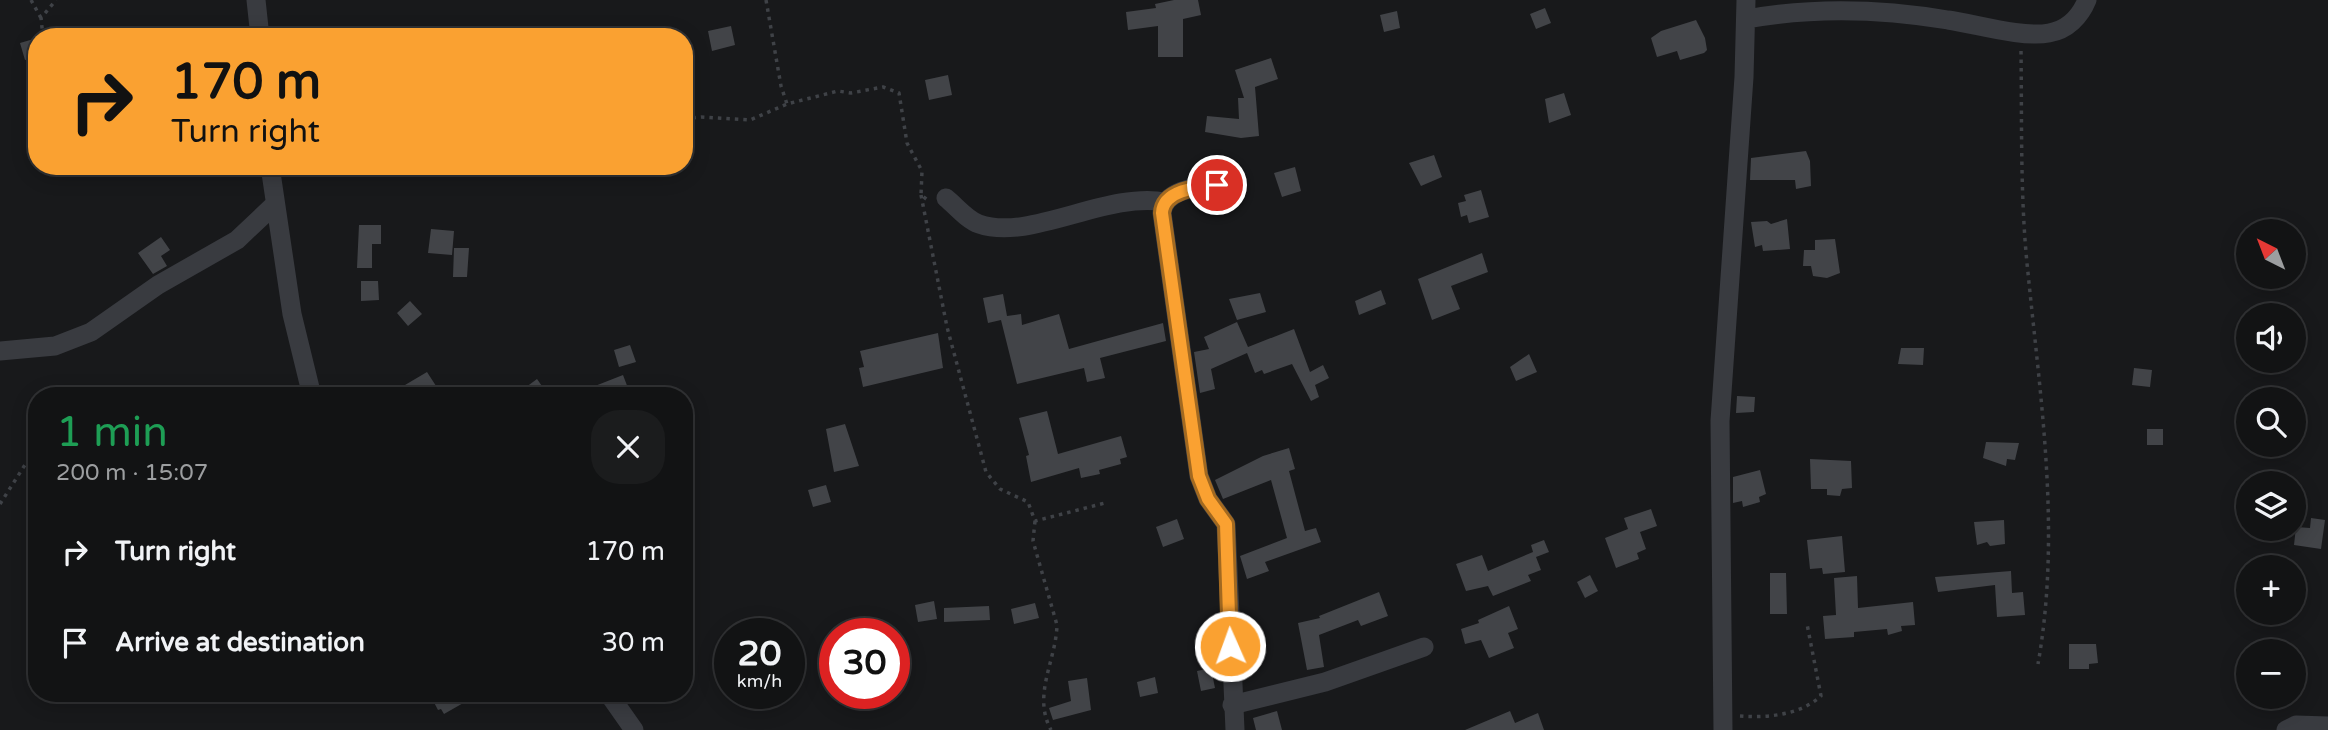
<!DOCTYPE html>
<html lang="en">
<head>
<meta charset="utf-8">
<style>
  body { margin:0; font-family:"Varela Round",sans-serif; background:#1b1c1d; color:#f1f3f6; height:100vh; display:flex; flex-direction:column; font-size:26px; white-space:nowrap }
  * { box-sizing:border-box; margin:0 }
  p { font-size:23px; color:#9c9ea0 }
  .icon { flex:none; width:38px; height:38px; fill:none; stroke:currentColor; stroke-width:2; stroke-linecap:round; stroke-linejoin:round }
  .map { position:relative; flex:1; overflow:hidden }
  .sheet { position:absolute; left:28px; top:387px; width:665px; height:315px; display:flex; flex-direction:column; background:#121314; border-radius:28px; box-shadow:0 4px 18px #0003,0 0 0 2px #313234 }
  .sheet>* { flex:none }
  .banner { position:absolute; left:28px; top:28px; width:665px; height:147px; border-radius:28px; box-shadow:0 4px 18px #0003,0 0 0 2px #313234; background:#faa131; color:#111; overflow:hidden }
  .needle { width:46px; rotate:318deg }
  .tools { position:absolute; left:2236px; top:219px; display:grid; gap:14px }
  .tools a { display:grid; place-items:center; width:70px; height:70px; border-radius:50%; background:#121314; box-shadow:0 4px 18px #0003,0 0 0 2px #313234; font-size:35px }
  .speed { position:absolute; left:714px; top:618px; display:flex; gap:14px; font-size:35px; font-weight:700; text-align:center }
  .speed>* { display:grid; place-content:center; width:91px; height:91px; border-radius:50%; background:#121314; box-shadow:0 4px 18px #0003,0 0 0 2px #313234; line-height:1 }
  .speed small { font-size:18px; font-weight:400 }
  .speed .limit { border:10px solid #d22; background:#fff; color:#111 }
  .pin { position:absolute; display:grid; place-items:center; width:60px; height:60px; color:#fff; margin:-30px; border:4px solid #fff; border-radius:50%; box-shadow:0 2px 7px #0007 }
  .me { position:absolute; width:77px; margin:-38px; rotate:358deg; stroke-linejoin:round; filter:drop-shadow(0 0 5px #0008) }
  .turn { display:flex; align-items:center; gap:24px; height:147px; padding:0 28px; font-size:32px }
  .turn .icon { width:91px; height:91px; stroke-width:2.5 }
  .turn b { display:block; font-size:49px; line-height:60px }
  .round { display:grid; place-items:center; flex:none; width:74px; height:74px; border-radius:28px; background:#1b1c1d }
  .overview { display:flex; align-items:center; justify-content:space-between; height:119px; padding:0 28px }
  h1 { font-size:42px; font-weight:600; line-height:52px; color:#1e9e55 }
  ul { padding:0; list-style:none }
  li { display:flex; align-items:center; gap:21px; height:91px; padding:0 28px }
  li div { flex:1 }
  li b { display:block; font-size:26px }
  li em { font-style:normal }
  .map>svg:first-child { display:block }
  .building { fill:#424448 }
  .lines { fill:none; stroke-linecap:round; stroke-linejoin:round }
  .path { stroke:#3f4247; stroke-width:3.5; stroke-dasharray:3.5 5; stroke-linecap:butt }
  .minor { stroke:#393b40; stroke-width:19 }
  .route-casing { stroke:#a26920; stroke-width:18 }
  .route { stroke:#faa131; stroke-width:12 }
</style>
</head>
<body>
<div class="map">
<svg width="2328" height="730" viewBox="0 0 2328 730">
  <rect width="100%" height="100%" fill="#18191b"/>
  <path class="building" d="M1174 0H1198L1201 15 1183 19V57H1158V26L1128 30 1126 12 1156 8 1155 4Z
    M1545 8 1551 23 1536 29 1530 14Z
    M1397 11 1400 28 1384 32 1380 15Z
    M1696 20 1705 38 1707 50 1704 53 1680 60 1677 51 1657 57 1651 38 1661 31Z
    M731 26 735 45 712 51 708 31Z
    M37 38V57L25 60 20 43Z
    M1271 58 1278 79 1255 87 1259 136 1241 138 1205 132 1207 116 1239 119 1238 98H1244L1235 70Z
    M948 75 952 95 929 100 925 80Z
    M1564 93 1571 115 1549 123 1545 99Z
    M1806 151 1810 161 1811 186 1796 189 1795 180H1750L1751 158Z
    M1434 155 1442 177 1421 186 1409 163Z
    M1295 167 1301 191 1282 197 1274 173Z
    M1481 190 1489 217 1469 223 1467 215 1461 217 1458 203 1466 201 1464 195Z
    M1787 219 1790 249 1763 251 1762 245 1755 247 1751 222 1767 221 1771 224Z
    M359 225H381V244H372V268H357Z
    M431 229 454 231 452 255 428 253Z
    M161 237 170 250 161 256 167 266 153 274 138 253Z
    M1835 239 1840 273 1827 278 1813 276 1811 266H1803L1804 250H1815V240Z
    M454 248H469L467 277H453Z
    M1482 253 1488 272 1451 286 1460 309 1432 320 1418 279Z
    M361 281H378L379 300 361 301Z
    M1381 290 1386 304 1359 315 1355 301Z
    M1260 293 1266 312 1237 320 1229 299Z
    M1003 294 1007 316 1021 314 1022 325 1059 314 1069 349 1163 323 1166 341 1100 358 1105 378 1087 382 1084 368 1017 384 1001 320 988 323 983 298Z
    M410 301 422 314 408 326 397 313Z
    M1237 322 1248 347 1294 329 1310 372 1323 365 1329 378 1315 385 1319 397 1311 401 1292 364 1264 374 1262 370 1255 373 1247 353 1211 369 1215 389 1200 393 1194 352 1209 349 1204 337Z
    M938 333 943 368 863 387 859 368 864 367 860 351Z
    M630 345 636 362 619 367 614 350Z
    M1901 348H1924L1923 365 1898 364Z
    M1529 354 1537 372 1516 381 1510 367Z
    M2134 368 2152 370 2150 387 2132 385Z
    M427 372 438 389 427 396H411L405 385Z
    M623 375 631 396H572V395Z
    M537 379 549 396H514Z
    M1737 396 1755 397 1754 412 1736 413Z
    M1047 411 1058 454 1121 436 1127 457 1120 459 1121 464 1099 470 1100 474 1081 478 1079 468 1031 482 1026 456 1029 455 1019 418Z
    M845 424 859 466 834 472 826 429Z
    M2147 429H2163V445H2147Z
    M1986 442 2019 443 2015 460 2007 459 2006 466 1983 458Z
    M1289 448 1295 469 1289 471 1305 531 1316 528 1321 542 1265 562 1269 571 1247 579 1240 556 1287 538 1271 480 1223 499 1215 480 1263 456Z
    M1810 459 1851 461 1852 488 1842 489 1840 496 1827 495V489H1811Z
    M1760 470 1766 494 1759 497 1760 502 1743 507 1742 501 1733 503V477Z
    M826 485 831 502 813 507 808 490Z
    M1651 509 1657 526 1640 532 1646 549 1637 553 1639 559 1616 568 1605 538 1628 529 1624 518Z
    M2311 518 2325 520 2321 549 2294 545 2296 527 2310 528Z
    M1177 519 1184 539 1163 547 1156 527Z
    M2004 520 2005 544 1990 546 1987 542 1977 545 1974 522Z
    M1842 536 1845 572 1823 574 1822 568 1810 569 1807 540Z
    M1544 540 1549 552 1536 557 1541 570 1528 575 1531 581 1493 596 1488 586 1466 591 1456 564 1482 555 1488 571 1533 552 1531 545Z
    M2011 571 2012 593 2023 592 2025 615 1997 617 1995 585 1938 592 1935 577Z
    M1770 573H1786L1787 614H1770Z
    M1590 575 1598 591 1585 598 1577 582Z
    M1857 576 1858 608 1913 602 1915 625 1901 626 1902 631 1888 635 1887 629 1854 632V637L1825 639 1823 616 1836 615 1834 578Z
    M1379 592 1388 616 1361 626 1358 620 1319 635 1324 667 1307 670 1298 623 1320 618 1319 616Z
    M934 601 937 619 918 622 915 605Z
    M1035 603 1039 618 1014 624 1011 609Z
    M989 606 990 620 944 622V608Z
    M1509 606 1518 629 1508 633 1514 648 1489 658 1481 640 1465 644 1461 629 1479 623 1478 620Z
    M2069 644H2096L2098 663 2089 664V669H2069Z
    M1211 668 1215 688 1201 691 1197 671Z
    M1155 677 1158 693 1140 697 1137 682Z
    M1087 678 1091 710 1053 720 1049 708 1071 701 1068 681Z
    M429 693H460L465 702 444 714 441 709 438 710Z
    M1277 711 1282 730H1256L1253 718Z
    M1510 711 1515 723 1538 713 1544 730H1465Z"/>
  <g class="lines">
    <path class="path" d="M31 0 41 18
      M766 0 781 86 787 104
      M43 37 41 18 56 0
      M2021 51C2022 125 2020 200 2028 273 2041 403 2061 534 2038 664
      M684 119 701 117 750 120 787 104 838 91 851 93 883 87 899 93 907 143 922 171 921 195 929 201
      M921 195 947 327 986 472 1000 489 1028 502 1035 521 1105 503
      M0 504 37 446
      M1035 521 1033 541 1057 625C1056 661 1032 695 1051 730
      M1740 716C1768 718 1800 715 1821 696L1807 624"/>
    <path class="minor" d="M256 0 260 37
      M1747 19C1813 7 1882 9 1948 20 1976 24 2022 38 2049 33 2067 30 2080 17 2087 0
      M270 166 292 314 312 396
      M1228 185C1208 185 1164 187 1162 213L1199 476 1208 499 1226 524 1235 730
      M946 198C956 206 967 220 979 224 1030 242 1107 191 1165 202
      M0 351 55 346 91 332 158 285 237 240 274 205
      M608 693 634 730
      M1232 705 1325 682 1424 647
      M1723 730 1720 421 1744 77 1746 0
      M2286 730 2296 725 2328 726"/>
  </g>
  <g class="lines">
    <g class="route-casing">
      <path id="route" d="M1217 185C1198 187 1163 190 1162 213L1199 476 1208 499 1226 524 1230 646"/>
    </g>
    <use href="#route" class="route"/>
  </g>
</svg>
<div class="tools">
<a><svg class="needle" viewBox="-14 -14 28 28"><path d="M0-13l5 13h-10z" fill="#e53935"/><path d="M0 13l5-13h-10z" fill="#9c9ea0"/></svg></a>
<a><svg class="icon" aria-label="sound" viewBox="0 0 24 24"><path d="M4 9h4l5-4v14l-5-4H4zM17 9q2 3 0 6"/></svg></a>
<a><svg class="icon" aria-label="search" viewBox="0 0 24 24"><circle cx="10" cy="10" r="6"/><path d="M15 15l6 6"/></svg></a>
<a><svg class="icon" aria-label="layers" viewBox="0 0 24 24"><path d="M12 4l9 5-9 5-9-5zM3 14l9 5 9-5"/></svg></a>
<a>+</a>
<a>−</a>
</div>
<div class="speed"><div>20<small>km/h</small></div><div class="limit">30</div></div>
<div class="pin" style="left:1217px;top:185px;background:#d93025"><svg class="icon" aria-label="arrive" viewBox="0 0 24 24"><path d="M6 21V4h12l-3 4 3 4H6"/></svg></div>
<svg class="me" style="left:1230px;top:646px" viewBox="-20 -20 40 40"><circle r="17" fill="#faa131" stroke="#fff" stroke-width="3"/><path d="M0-11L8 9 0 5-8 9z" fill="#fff"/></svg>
<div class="banner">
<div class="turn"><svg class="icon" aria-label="right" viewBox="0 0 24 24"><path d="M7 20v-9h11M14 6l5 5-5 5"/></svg><div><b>170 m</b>Turn right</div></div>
</div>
<section class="sheet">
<div class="overview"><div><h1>1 min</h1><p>200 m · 15:07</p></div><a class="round"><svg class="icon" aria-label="close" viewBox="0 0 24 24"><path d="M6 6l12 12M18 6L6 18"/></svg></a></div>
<ul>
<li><svg class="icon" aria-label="right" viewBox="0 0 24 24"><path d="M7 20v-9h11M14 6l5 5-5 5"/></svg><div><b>Turn right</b></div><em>170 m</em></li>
<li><svg class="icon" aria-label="arrive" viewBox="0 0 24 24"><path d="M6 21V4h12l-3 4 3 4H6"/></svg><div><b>Arrive at destination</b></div><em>30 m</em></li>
</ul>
</section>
</div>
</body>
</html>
